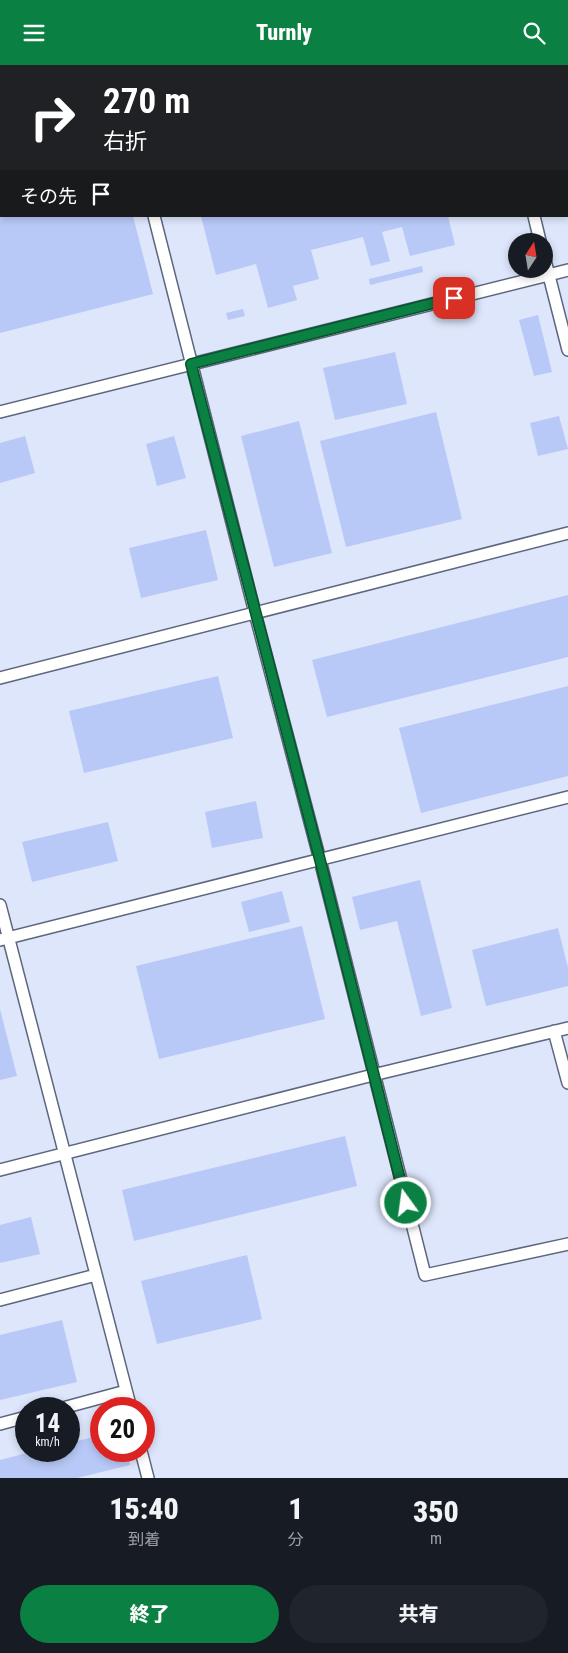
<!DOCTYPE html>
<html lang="ja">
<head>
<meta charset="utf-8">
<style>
  body { margin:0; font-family:"Roboto Condensed","Noto Sans JP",sans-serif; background:#20242c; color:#f1f3f6; height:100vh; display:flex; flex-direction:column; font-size:19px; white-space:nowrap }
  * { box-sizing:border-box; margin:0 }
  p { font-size:16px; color:#9ea1a6 }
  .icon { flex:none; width:28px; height:28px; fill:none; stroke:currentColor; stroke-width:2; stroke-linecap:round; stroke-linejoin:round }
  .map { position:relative; height:1413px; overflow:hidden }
  .drawer { display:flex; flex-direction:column; background:#171b24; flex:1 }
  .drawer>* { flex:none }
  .top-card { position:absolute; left:0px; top:0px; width:569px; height:152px; box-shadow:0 2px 8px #0003; background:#202124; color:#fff; overflow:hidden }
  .needle { width:32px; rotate:12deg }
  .fabs { position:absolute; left:508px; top:168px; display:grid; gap:10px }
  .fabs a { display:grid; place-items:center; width:45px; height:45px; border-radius:50%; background:#171b24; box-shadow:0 2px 8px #0003; font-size:25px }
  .speed { position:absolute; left:15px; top:1332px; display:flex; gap:10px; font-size:25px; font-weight:700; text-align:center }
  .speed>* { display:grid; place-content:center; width:65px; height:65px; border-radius:50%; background:#171b24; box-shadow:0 2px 8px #0003; line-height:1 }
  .speed small { font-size:12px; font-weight:400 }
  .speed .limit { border:8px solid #d22; background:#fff; color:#111 }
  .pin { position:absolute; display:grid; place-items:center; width:42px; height:42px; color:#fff; margin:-21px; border-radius:10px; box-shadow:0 2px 8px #0006 }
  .me { position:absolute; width:55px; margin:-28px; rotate:346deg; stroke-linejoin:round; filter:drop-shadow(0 0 4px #0008) }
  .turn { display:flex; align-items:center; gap:18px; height:105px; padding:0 20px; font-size:22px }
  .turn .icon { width:65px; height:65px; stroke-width:2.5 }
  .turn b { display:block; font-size:35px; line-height:42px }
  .then { display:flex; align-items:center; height:48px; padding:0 20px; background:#0003; gap:10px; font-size:19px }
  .eta { display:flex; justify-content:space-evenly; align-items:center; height:85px; text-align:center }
  .eta b { font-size:30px; font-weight:800; line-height:35px }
  .cta { display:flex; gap:10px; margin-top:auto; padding:10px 20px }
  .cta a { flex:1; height:58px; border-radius:30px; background:#0b8043; color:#fff; font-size:20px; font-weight:800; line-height:58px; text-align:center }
  .cta a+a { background:#20242c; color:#f1f3f6 }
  header { display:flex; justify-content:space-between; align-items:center; height:65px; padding:0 20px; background:#0b8043; color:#fff; font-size:22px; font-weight:800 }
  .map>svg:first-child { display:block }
  .building { fill:#b8c9f7 }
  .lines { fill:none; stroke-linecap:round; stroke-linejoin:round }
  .service-casing { stroke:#5d667c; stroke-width:14 }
  .service { stroke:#fff; stroke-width:11 }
  .route-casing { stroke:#07532c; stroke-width:12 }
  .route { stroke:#0b8043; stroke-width:9 }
</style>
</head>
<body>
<header><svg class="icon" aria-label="menu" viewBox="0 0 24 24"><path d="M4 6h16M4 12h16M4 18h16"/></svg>Turnly<svg class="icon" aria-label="search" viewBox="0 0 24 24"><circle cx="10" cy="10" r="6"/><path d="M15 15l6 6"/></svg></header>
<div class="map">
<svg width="568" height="1413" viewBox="0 0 568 1413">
  <rect width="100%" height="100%" fill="#dee6fc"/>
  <path class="building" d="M0 151H133L153 229 0 268Z
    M201 151H448L455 180 410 191 402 162 382 167 390 196 371 201 363 172 311 185 319 214 293 221 297 235 268 243 256 199 216 210Z
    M422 201 423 207 370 220 369 214Z
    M243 244 245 251 228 255 226 248Z
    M538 250 552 307 534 311 519 255Z
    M395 287 407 339 335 355 323 303Z
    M436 347 462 454 346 482 320 376Z
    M559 351 568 384 538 391 530 358Z
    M299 356 332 488 274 502 241 371Z
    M25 371 35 408 0 418V378Z
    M174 371 186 413 157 421 146 379Z
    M206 465 218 515 141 533 129 483Z
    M568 530V592L327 652 312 595Z
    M218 611 233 673 84 708 69 646Z
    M568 621V711L421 748 399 663Z
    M256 736 263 773 212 783 205 747Z
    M108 757 118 796 32 817 22 777Z
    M420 815 452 943 421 951 397 856 360 865 352 832Z
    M282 826 290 857 249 867 241 837Z
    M302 861 325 954 159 994 136 901Z
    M558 863 568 903V921L486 941 472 885Z
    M0 944 17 1011 0 1015Z
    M345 1071 357 1121 134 1176 122 1125Z
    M31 1152 40 1189 0 1198V1160Z
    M247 1190 262 1254 157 1279 141 1216Z
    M62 1255 77 1317 0 1335V1270Z
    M101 1370V1386H127L130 1400 77 1413H0V1395L35 1386H69V1378Z"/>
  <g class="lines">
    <g class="service-casing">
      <path id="service" d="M495 0 496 1
        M154 151 255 548 320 795 425 1210 568 1179
        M534 151 540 176
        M544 191 568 285
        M0 347 568 205
        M0 613 568 468
        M0 840 131 1344
        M0 875 568 732
        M554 966 568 1018
        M0 1105 373 1010 568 963
        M0 1235 96 1210
        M59 1344 126 1326
        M0 1359 26 1352
        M141 1386 148 1413"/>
    </g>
    <use href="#service" class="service"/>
  </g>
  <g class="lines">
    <g class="route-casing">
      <path id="route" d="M406 1138 320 795 191 299 454 233"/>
    </g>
    <use href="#route" class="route"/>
  </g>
</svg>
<div class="fabs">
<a><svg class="needle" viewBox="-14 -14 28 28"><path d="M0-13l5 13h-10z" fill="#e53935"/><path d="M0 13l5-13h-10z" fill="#9ea1a6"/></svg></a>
</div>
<div class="speed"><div>14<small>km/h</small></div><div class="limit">20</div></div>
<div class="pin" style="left:454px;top:233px;background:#d93025"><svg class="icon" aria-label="arrive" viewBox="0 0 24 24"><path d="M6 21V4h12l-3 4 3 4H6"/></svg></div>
<svg class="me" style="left:406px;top:1138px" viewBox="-20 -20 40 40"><circle r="17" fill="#0b8043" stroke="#fff" stroke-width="3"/><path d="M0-11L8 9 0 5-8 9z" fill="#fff"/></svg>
<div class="top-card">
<div class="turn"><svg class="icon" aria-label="right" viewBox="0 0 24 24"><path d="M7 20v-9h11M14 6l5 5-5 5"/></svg><div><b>270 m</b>右折</div></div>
<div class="then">その先<svg class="icon" aria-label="arrive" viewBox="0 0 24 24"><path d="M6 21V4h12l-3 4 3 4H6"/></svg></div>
</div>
</div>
<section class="drawer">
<div class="eta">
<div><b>15:40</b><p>到着</p></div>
<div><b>1</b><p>分</p></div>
<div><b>350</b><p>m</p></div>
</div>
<div class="cta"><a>終了</a><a>共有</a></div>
</section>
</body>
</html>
